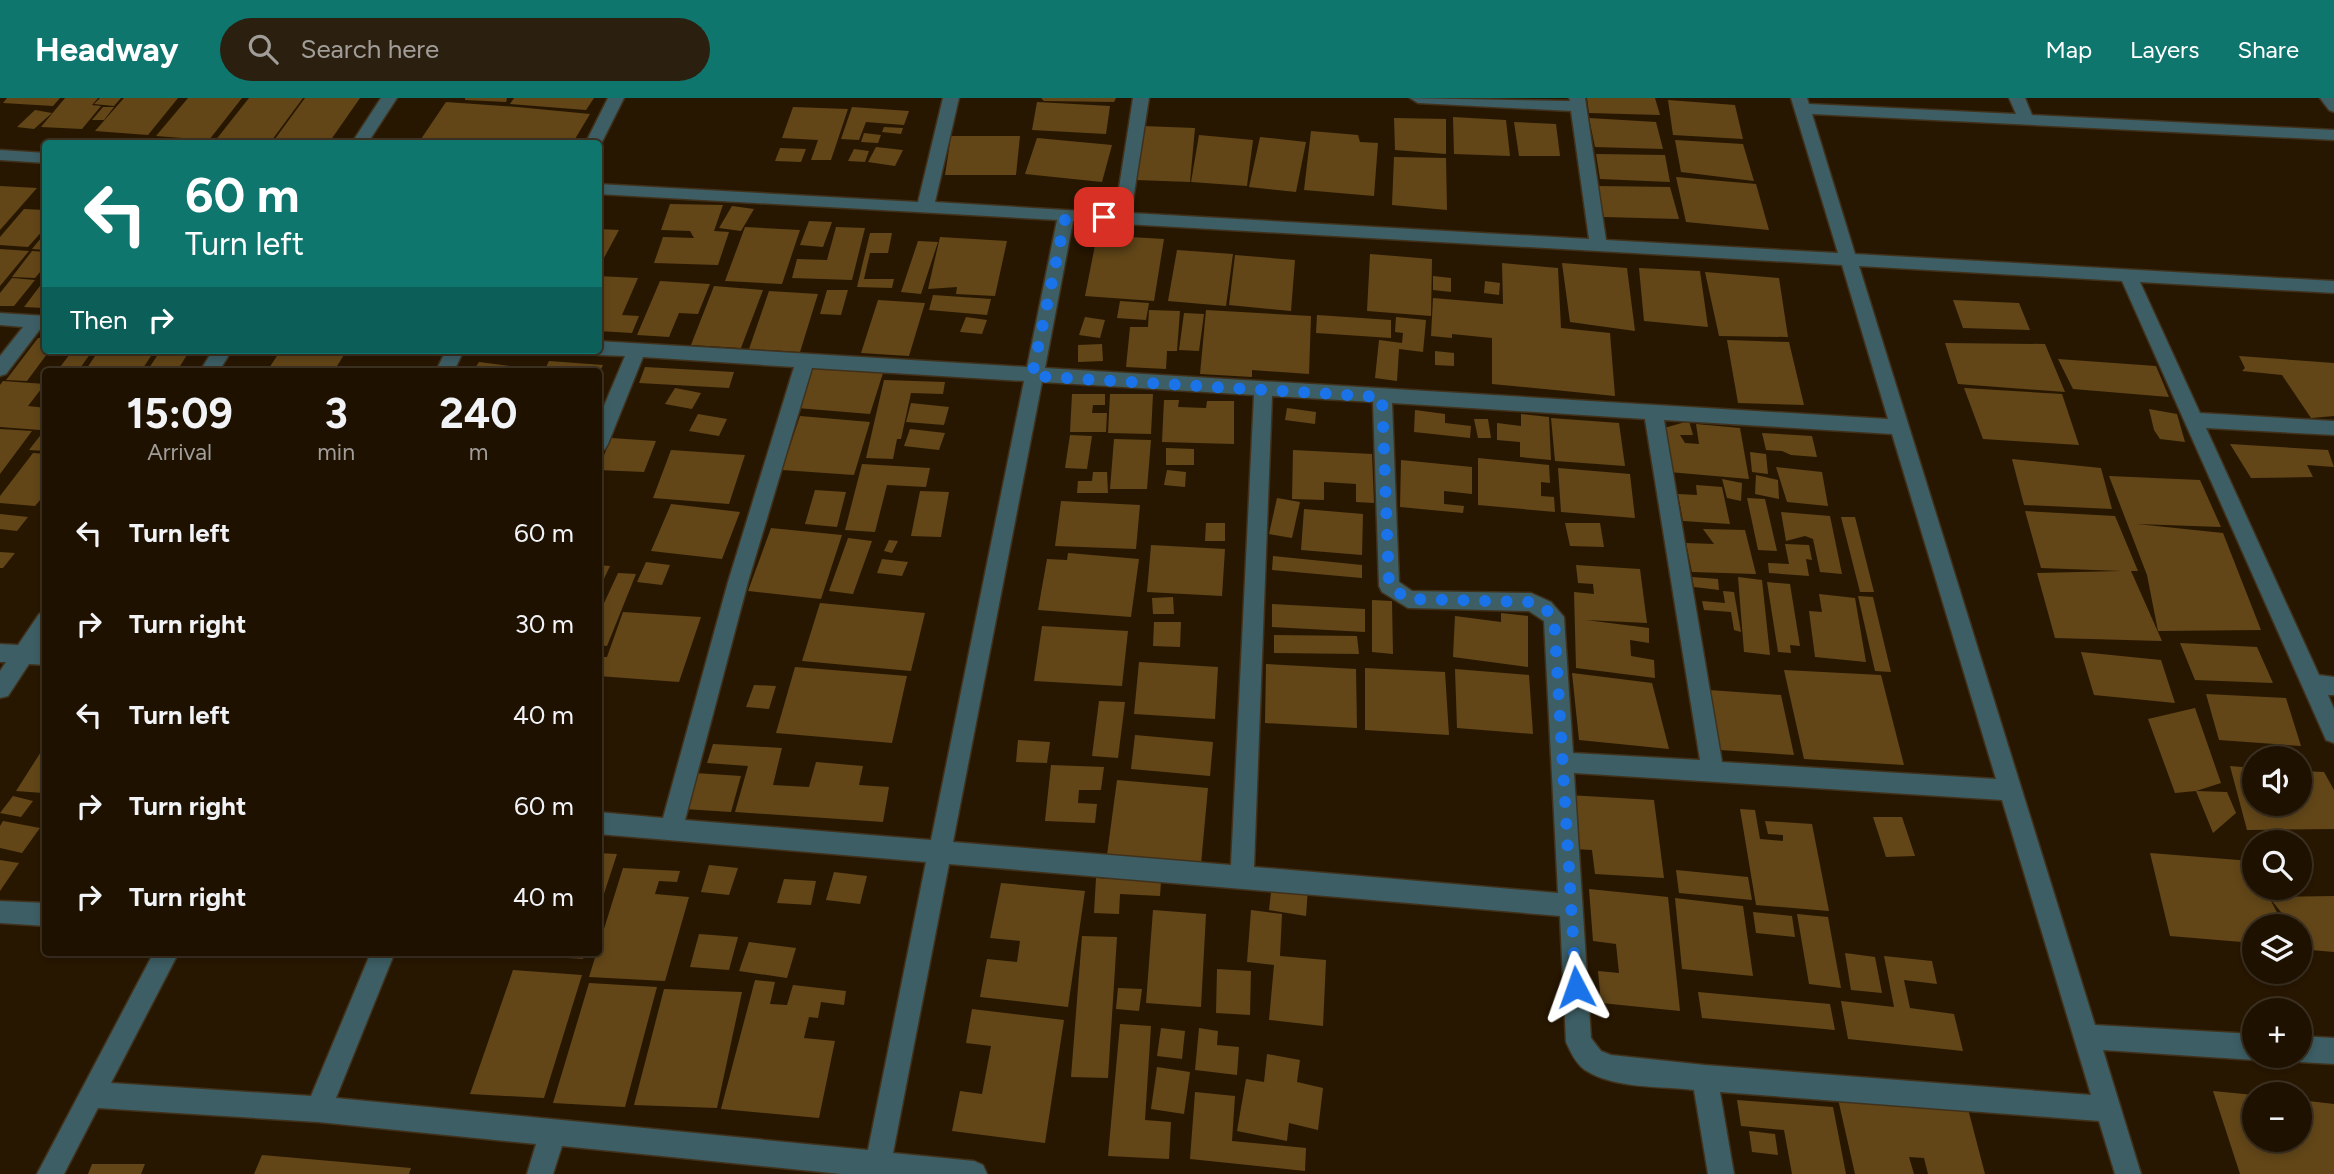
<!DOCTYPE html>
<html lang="en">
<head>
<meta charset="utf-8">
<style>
  body { margin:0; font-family:Figtree,sans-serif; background:#2b1f0f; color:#f1f3f6; height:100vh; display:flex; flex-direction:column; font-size:26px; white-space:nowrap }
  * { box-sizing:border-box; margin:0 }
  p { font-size:23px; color:#a19d99 }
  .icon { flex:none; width:38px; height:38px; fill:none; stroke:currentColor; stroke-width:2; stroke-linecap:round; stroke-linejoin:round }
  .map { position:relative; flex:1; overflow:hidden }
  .panel { position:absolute; left:42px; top:270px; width:560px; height:588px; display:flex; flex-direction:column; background:#1e1100; border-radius:7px; box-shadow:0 4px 10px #0003,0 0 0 2px #3c3122 }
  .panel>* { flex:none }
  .hud { position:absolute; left:42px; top:42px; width:560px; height:214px; border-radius:7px; box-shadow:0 4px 10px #0003,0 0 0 2px #3c3122; background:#0f766e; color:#fff; overflow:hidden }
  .tools { position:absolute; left:2242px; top:648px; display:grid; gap:14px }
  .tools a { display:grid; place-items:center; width:70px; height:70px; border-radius:50%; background:#1e1100; box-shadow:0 4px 10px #0003,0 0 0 2px #3c3122; font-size:35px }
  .pin { position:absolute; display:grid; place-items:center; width:60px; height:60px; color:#fff; margin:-30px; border-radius:14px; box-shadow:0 4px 10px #0006 }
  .me { position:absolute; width:77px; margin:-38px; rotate:356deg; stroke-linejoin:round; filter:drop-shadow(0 0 5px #0008) }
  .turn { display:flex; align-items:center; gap:24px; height:147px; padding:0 28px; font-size:32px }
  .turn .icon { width:91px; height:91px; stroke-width:2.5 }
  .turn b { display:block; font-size:49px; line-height:60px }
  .then { display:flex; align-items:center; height:66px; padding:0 28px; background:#0003; gap:14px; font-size:26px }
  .eta { display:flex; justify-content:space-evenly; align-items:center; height:119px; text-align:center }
  .eta b { font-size:42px; font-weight:700; line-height:49px }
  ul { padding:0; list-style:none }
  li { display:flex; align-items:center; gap:21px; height:91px; padding:0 28px }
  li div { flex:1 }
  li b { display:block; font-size:26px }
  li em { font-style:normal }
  header { display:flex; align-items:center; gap:42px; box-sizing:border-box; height:98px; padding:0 35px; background:#0f766e; color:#fff }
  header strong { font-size:33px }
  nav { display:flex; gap:38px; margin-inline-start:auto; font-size:24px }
  .search { width:490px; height:63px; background:#2b1f0f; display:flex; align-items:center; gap:18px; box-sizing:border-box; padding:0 24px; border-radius:38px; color:#a19d99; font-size:26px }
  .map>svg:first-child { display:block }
  .building { fill:#624618 }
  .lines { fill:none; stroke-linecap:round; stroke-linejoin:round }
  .street-casing { stroke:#41311b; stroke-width:3 }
  .street { fill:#3c5e64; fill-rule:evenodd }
  .route { stroke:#1a73e8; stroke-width:12; stroke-dasharray:0 21.6 }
</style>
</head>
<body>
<header>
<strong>Headway</strong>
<div class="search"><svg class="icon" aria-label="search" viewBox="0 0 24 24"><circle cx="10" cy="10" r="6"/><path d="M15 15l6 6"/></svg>Search here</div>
<nav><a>Map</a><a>Layers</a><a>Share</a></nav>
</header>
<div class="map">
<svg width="2334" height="1076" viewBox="0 0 2334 1076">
  <rect width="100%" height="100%" fill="#281700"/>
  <path class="building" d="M7 0H60L53 8 3 5Z
    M65 0H98L92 7 101 8 82 31 41 29Z
    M100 0H121L114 8 94 6Z
    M124 0H178L148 37 95 33Z
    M188 0H242L209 42 156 38Z
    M249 0H303L269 46 215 43Z
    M305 0H360L328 46 272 45Z
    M465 0H507L506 4 465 2Z
    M514 0H594L586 12 510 6Z
    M1041 0H1116L1114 4 1044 3Z
    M1587 0H1655L1660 17 1589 15Z
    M1668 2 1735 7 1743 41 1673 37Z
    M446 4 517 9 590 16 572 46H470L421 41Z
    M1037 4 1110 8 1106 36 1032 32Z
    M103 9H114L104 22H92Z
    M793 9 848 11 831 62H811L818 42 782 40Z
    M852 9 909 13 904 27 866 24 859 42 841 41Z
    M35 12 52 15 34 31 17 29Z
    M1453 19 1506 22 1510 58 1454 56Z
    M1394 20 1446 21V56L1395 52Z
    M1589 20 1656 24 1663 51 1595 49Z
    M1514 24 1556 26 1560 58H1519Z
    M1142 28 1195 30 1190 84 1136 82Z
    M884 29 903 30 901 36 882 34Z
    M1311 33 1358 37 1360 44 1378 45 1374 98 1304 92Z
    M864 35 881 37 878 45 861 44Z
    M1199 37 1253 42 1247 88 1191 84Z
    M951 38H1020L1016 77H945Z
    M1260 39 1306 44 1296 94 1249 89Z
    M1037 40 1112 47 1102 84 1025 76Z
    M1675 42 1743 46 1754 83 1681 74Z
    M876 49 903 52 895 68 868 64Z
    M780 50 806 51 801 64 775 63Z
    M854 51 869 53 865 64 848 63Z
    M1596 56 1665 57 1670 84 1600 81Z
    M1394 59 1446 60 1447 112 1392 107Z
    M1676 79 1756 86 1769 132 1686 124Z
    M0 88 37 90 0 132Z
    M1598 88 1670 89 1679 121 1604 119Z
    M670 106 723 107 714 133 729 134 718 167 654 165 663 139 694 140 690 133 661 132Z
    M732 108 754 111 741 133 719 130Z
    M24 111 46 112V129L28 149 0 147V139Z
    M809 123 832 124 823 149 800 147Z
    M745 129 800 132 782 186 725 183Z
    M836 129 865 130 852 182 792 180 797 161 827 162Z
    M598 131 619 132 598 171Z
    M46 134V152L32 151Z
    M870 135H892L888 155H870L864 181H894L892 190 857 189Z
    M1097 137 1164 141 1154 203 1085 198Z
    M940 139 1007 143 995 198 956 196 957 189 928 191Z
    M918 143 938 144 921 196 901 194Z
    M0 151 29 153 0 188Z
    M1177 152 1233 156 1226 208 1168 203Z
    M32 153 46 154V167L35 180 12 179Z
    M1370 156 1432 161 1431 218 1367 213Z
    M1235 157 1295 162 1291 213 1229 207Z
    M1502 165 1558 170 1561 230 1610 235 1615 298 1492 286V240L1452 236V240L1431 238 1433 200 1503 206Z
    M1562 165 1627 170 1635 233 1570 224Z
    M1639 170 1700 173 1708 229 1644 223Z
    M1705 174 1779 180 1788 239 1719 238Z
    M598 178 638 180 622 217 639 218 632 235 598 233Z
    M1433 178 1451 180V194L1433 192Z
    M12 180 35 182 14 208H0V195Z
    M46 180 44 210 24 209Z
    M660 183 710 186 698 216 679 215 669 239 637 237Z
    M1485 183 1500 185 1499 197 1484 195Z
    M714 188 763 192 741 250 691 247Z
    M827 192H848L841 217 820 216Z
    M769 193 818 196 800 254 749 251Z
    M933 197 991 201 987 217 929 212Z
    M878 202 925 205 909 258 861 255Z
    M1953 202 2019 205 2030 232 1963 230Z
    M1120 203 1149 205 1146 222 1117 220Z
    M1149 212 1180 213 1177 253H1167L1166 271 1126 269 1130 229H1148Z
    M1206 212 1311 218 1309 276 1252 272V279L1200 276Z
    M1184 215 1204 216 1199 253 1179 252Z
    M1317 217 1391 222V240L1316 235Z
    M966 219 987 222 982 236 960 234Z
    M1085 219 1105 222 1100 240 1079 237Z
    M1396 219 1426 222 1423 254 1399 251 1397 283 1375 280 1379 242 1402 245 1403 235 1395 234Z
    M38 240H46V252H50L27 283 6 282Z
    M1727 242 1789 244 1804 307 1738 305Z
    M1945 245 2045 246 2065 294 1958 286Z
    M1102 246 1103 263 1078 264V247Z
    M73 252H93L78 273H57Z
    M99 252H155L141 273H85Z
    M161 252H190L177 273H147Z
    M281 252H347L334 273H267Z
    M1435 253 1454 255V268L1435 267Z
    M2239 258 2334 265V318L2311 320 2282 277 2242 273 2245 270Z
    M2058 261 2156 268 2169 299 2073 291Z
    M549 263 603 267 598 277V273H544Z
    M479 264 535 271V273H473Z
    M645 269 734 274 729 290 639 285Z
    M811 269 883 275 870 316 797 310Z
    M884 282 945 284 943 296 911 295 901 341H897L893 361 866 360Z
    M3 283 45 286 28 308 46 310V324L40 332 0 329V287Z
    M675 290 701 295 692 311 665 306Z
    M1964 290 2062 296 2079 347 1983 341Z
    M1072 296H1105V307H1093L1092 315H1107L1106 334H1070Z
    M1110 296H1153L1151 336 1108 335Z
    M1164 302H1179L1178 309 1206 310 1207 303H1234V346L1162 344Z
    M911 305 949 309 944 327 906 324Z
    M1287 310 1316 314 1315 326 1285 322Z
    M2149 311 2177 316 2185 344 2160 341 2154 332Z
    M1415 312 1445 316V325L1471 328 1470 340 1414 334Z
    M698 316 727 321 719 338 689 333Z
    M1521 316 1549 319 1551 362 1520 359V344L1497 342V325L1521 328Z
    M800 318 870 324 854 377 782 372Z
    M1551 320 1619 325 1625 368 1555 363Z
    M1474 321H1488L1491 340H1478Z
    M1689 323 1693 337H1680L1685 345 1699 346 1696 326 1740 330 1749 381 1669 374 1664 330Z
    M46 330V353L29 352Z
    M0 331 32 333 0 376Z
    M910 331 945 335 939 352 904 348Z
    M1762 335 1812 338 1817 359 1791 357 1782 353 1766 352Z
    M1070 337 1092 338 1087 371 1065 370Z
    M611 340 656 343 644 374 598 372Z
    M1114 341 1151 342 1147 391H1110Z
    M2230 346 2328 352 2334 369 2307 367 2313 379 2251 380Z
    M1166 350 1194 351V367H1166Z
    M671 352 745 357 729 406 653 400Z
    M1293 352 1372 356 1374 405 1356 404V386L1324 384V402L1292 401Z
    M1750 354 1766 356 1768 376 1752 374Z
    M33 355 46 356V395L35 408 0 405V398Z
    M1478 360 1549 367 1550 385 1541 384V398L1554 399 1555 414 1478 407Z
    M2012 361 2101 370 2112 411 2024 407Z
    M1401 362 1472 369V396L1444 393V406L1464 408 1463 415 1400 409Z
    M862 366 930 370 926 389 887 387 875 434 845 432Z
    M1776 369 1822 374 1828 408 1787 404Z
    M1558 370 1630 376 1635 420 1561 414Z
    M1167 372 1186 374 1185 389 1164 387Z
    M1093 374H1107L1108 395H1077L1078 383H1092Z
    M1756 377 1778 382 1779 401 1755 396Z
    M2109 378 2200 382 2221 429 2137 426 2223 435 2261 532 2158 533 2147 477Z
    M1722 381 1742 385 1741 403 1727 400Z
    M1696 387 1722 389 1730 426 1683 423 1678 396 1697 397Z
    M815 392 846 394 837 429 805 426Z
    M920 393 949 394 941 439 911 438Z
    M1277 400 1300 404 1292 440 1269 436Z
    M1747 400 1765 401 1777 453 1758 452Z
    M1061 403 1140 407 1136 451 1055 448Z
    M671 406 740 414 722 461 651 453Z
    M1304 411 1363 416 1362 457 1301 452Z
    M2025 413 2115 418 2138 473H2131L2162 543 2055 540 2037 475 2121 473 2041 470Z
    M1781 414 1830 418 1842 476 1820 474 1813 441 1805 438 1786 443Z
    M0 416 28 419 17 433 0 431Z
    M1841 419H1855L1874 494H1860Z
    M1206 425H1225V443H1205Z
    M1565 425H1600L1604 449 1570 448Z
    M771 430 842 437 821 501 748 493Z
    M1703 431 1745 432 1756 476 1692 474 1686 445 1714 446Z
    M848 440 872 443 853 496 829 493Z
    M889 442 898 443 892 455 884 453Z
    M1785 446 1809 447 1812 462 1806 461 1809 478 1769 475 1768 465 1789 466Z
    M1151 447 1225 451 1222 498 1147 494Z
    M0 454 15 455 3 470H0Z
    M1068 455 1139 461 1131 519 1038 512 1047 461 1067 462Z
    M1273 458 1362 467V480L1272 472Z
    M882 461 908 464 902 478 877 475Z
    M646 464 670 467 662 487 637 484Z
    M598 467 610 468 602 485 598 484Z
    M1576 467 1640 471 1647 525 1586 522 1649 530V545L1630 542 1631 558 1654 562 1655 580 1576 570 1574 494 1594 496 1593 486 1578 485Z
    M618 475 636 476 607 548 598 547V518Z
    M1692 479 1718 481 1719 492 1694 489Z
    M1738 479 1762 482 1770 557 1744 554Z
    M1767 484 1790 486 1800 548 1790 547 1791 555 1778 554Z
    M1723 493 1734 494 1741 534 1734 532 1731 514 1704 512 1702 503 1725 505Z
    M1819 496 1855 500 1866 564 1815 559 1809 513 1822 514Z
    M1858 498 1873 499 1891 574 1875 573Z
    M1173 499 1174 516H1153L1152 500Z
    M1372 502 1392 503 1393 556 1372 554Z
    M820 505 925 515 911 573 802 563Z
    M1272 506 1365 511V534L1272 529Z
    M623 514 701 519 679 584 598 578V559H607Z
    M1501 515 1528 518V569L1453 559 1455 518 1501 524Z
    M1154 524H1181L1180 549 1153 548Z
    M1042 528 1128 533 1122 588 1034 583Z
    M1274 537 1357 538 1359 556 1274 555Z
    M2180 545 2257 549 2273 585 2195 582Z
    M2081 554 2161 562 2175 605 2094 597Z
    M1139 564 1218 569 1215 621 1134 616Z
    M1266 566 1356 571 1357 630 1265 625Z
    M795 569 907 578 892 645 776 635Z
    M1365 570 1445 574 1449 637 1365 632Z
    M1455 571 1529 577 1533 636 1457 630Z
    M1784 572 1881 577 1904 667 1804 661Z
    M1572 575 1652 585 1669 651 1579 642Z
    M754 587 776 588 769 611 746 609Z
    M1709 592 1781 597 1794 657 1720 652Z
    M2206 596 2286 600 2301 648 2219 642Z
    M1099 603 1125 604 1118 660 1092 658Z
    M2195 610 2221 685 2196 693 2227 694 2236 715 2213 735 2196 693 2175 695 2148 621Z
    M1135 637 1213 644 1210 678 1131 671Z
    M1018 642 1050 644 1047 665 1016 664Z
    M46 646V692L43 695 16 693Z
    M713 646 782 650 773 687 809 689 816 664 863 668 859 687 889 689 883 724 735 714 748 668 707 665Z
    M1051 667 1104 669 1101 692H1079L1078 705 1097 706 1095 725 1045 723Z
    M2230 668 2254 670V705H2300V673L2324 674 2334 692V731L2247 732Z
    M695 675 741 678 731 714 684 711Z
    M1117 682 1208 690 1201 766 1107 757Z
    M1568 697 1654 702 1664 780 1595 776 1592 752 1574 751Z
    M13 698 33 703 21 719 0 715Z
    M1740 711 1755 712 1760 741 1783 743V737L1768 736 1765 723 1812 726 1829 813 1756 807Z
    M1873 719H1902L1915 758 1886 759Z
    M3 723 40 730 22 755 0 750V728Z
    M598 755 617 756 599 811H598Z
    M2150 755 2251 763 2254 789H2264L2269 799 2334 798V854L2311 852 2300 837V828H2292L2269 799 2284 828H2254V845L2170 838Z
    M0 762 19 765 0 793Z
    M709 767 738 770 729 797 701 794Z
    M623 770 680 773 677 784 659 783 655 796 689 799 665 883 589 879Z
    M1676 772 1748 779 1752 802 1679 795Z
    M834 774 867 778 860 806 826 802Z
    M1096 780 1161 784 1160 798 1120 796 1119 816 1094 815Z
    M784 781 816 783 811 807 777 805Z
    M1001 785 1085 793 1068 909 980 899 987 861 1017 864 1020 843 990 840Z
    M1272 785 1308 790 1306 818 1269 812Z
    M1589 791 1668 799 1680 913 1601 905 1598 873 1619 875 1616 846 1593 843Z
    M1675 800 1743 808 1753 878 1682 871Z
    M1153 812 1206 816 1201 909 1146 905Z
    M1251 812 1282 816 1280 858 1326 862 1323 928 1269 922 1274 867 1247 864Z
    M1753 814 1792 818 1795 839 1756 835Z
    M1797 816 1828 819 1841 890 1809 886Z
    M699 836 738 839 729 872 690 869Z
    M1082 838 1117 839 1108 980 1071 979Z
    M749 844 796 850 787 880 739 873Z
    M441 854H514L513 858 440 857Z
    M520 854H585L583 861 519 857Z
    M1845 855 1875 859 1882 895 1851 892Z
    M1884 858 1932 863 1937 886 1904 882 1910 910 1954 916 1963 953 1848 941 1841 903 1894 909Z
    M1217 871 1251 873 1250 917 1216 915Z
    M513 872 582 877 544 1000 470 996Z
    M755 882 775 884 770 906 787 907 793 887 846 893 844 907 821 904 818 920 809 919 804 940 835 943 819 1020 721 1011Z
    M589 885 657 889 625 1009 553 1005Z
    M1118 890 1142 891 1139 913 1116 911Z
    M664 891 742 894 717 1010 634 1007Z
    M1698 894 1830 906 1835 932 1702 920Z
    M972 911 1064 922 1045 1045 952 1033 960 993 982 996 991 948 966 945Z
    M1120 926 1151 928 1145 1022 1171 1024 1169 1061 1108 1058Z
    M1161 930 1185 933 1182 961 1157 958Z
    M1199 930 1218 933 1217 947 1239 949 1237 977 1195 972Z
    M1267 956 1300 962 1297 984 1323 990 1318 1032 1289 1025 1287 1043 1237 1033 1246 981 1264 984Z
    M1157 969 1190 974 1184 1016 1151 1011Z
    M2213 993 2254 997V1041H2300V1002L2334 1006V1076H2240Z
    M1195 994 1235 998 1232 1043 1306 1050 1305 1073 1190 1061Z
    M1838 1001 1967 1007 1985 1076H1928L1924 1060 1909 1059 1914 1076H1855Z
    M1737 1002 1833 1009 1846 1076H1792L1784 1032 1741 1028Z
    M1749 1033 1775 1036 1778 1057 1752 1054Z
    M262 1057 411 1070 409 1076H254Z
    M92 1066H145L141 1076H88Z"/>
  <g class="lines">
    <g class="street-casing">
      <path id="street" d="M381 0H397L367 46H351Z
        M608 0H624L599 50 598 46H585Z
        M943 0H959L935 104 1115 115 1133 0H1149L1131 115 1589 141 1571 13 1418 5 1410 0 1570 3 1569 0H1585L1606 142 1838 155 1791 0H1807L1809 6 2016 16 2009 0H2025L2032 17 2334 32V42L1812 16 1855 156 2334 183V195L2140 184 2200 315 2334 323V337L2206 330 2319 577 2334 579V597H2328L2334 611V645L2326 642 2323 635 2122 183 1859 168 2095 927 2254 936V957L2263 958 2254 962 2103 952 2141 1076H2115L2099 1023 1720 994 1734 1076H1708L1694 992C1660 988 1614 991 1585 972 1576 966 1570 953 1566 944L1560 818 949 766 893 1055 974 1063 983 1067 987 1076H841L562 1048 553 1076H527L536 1046 318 1024 98 1010 64 1076H37L154 854H179L111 985 311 998 371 854H395L336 1000 868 1052 926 764 598 736V714L663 720 728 484 794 269 643 259 608 346 605 351 598 353V322L625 258 598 257 590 252H598V243L1027 269 1057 122 598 96V86L918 104ZM1073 123 1842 167 1888 321 1045 270ZM812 270 1024 283 931 742 685 722 748 484ZM1042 284 1254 297 1231 767 953 744ZM1272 298 1373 304 1379 488 1382 494 1408 510 1529 513 1544 523 1558 795 1254 769ZM1392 305 1645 321 1700 662 1573 655 1564 519 1551 504 1531 495 1412 493 1399 484ZM1664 322 1892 336 1996 681 1722 664ZM1574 675 2002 702 2091 997 1705 967 1611 957 1601 953 1591 940Z
        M2320 0H2334V14L2329 12Z
        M0 52 46 55V65L0 62Z
        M0 215 46 218V230H41L6 276 0 278V258L23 229 0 227Z
        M213 252H232L219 273H200Z
        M446 252H464L454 273H436Z
        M46 513V540L40 549H46V567L29 566 8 598 0 600V573L6 564H0V546L18 547 39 516Z
        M0 803 46 805V828L0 825Z
        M2300 938 2334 940V966L2300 964 2291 960 2290 957H2300Z"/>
    </g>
    <use href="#street" class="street"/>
  </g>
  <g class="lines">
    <path class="route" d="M1104 119 1066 117 1032 278 1382 299 1389 488 1408 501 1531 504 1544 510 1554 519 1576 889"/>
  </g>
</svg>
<div class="tools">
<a><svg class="icon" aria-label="sound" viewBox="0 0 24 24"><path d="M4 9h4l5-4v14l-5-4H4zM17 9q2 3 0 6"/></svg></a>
<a><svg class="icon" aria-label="search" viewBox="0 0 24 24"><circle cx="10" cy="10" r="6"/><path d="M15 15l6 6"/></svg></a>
<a><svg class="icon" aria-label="layers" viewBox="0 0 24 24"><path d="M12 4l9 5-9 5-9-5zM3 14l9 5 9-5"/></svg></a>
<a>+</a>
<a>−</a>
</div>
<div class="pin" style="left:1104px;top:119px;background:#d93025"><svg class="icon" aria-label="arrive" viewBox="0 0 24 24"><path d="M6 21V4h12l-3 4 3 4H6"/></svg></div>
<svg class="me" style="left:1576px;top:889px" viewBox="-20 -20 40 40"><path d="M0-17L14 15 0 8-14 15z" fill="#1a73e8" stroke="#fff" stroke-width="4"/></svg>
<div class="hud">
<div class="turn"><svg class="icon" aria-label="left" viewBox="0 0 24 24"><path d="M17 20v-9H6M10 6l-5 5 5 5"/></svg><div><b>60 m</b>Turn left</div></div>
<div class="then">Then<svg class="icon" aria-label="right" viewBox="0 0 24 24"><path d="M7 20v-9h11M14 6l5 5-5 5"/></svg></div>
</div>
<section class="panel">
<div class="eta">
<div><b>15:09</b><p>Arrival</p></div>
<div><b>3</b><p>min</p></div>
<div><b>240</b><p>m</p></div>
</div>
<ul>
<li><svg class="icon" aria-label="left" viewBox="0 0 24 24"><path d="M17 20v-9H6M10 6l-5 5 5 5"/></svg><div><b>Turn left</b></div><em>60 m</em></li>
<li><svg class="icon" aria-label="right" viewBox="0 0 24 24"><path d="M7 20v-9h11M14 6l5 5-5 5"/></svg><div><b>Turn right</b></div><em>30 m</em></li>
<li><svg class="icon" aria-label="left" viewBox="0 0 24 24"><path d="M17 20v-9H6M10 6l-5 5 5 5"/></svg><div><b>Turn left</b></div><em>40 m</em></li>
<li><svg class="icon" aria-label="right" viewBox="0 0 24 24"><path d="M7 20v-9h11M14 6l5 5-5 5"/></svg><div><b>Turn right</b></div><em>60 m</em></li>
<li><svg class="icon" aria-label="right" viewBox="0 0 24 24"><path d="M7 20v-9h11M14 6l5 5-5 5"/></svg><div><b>Turn right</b></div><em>40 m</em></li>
</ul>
</section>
</div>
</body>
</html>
